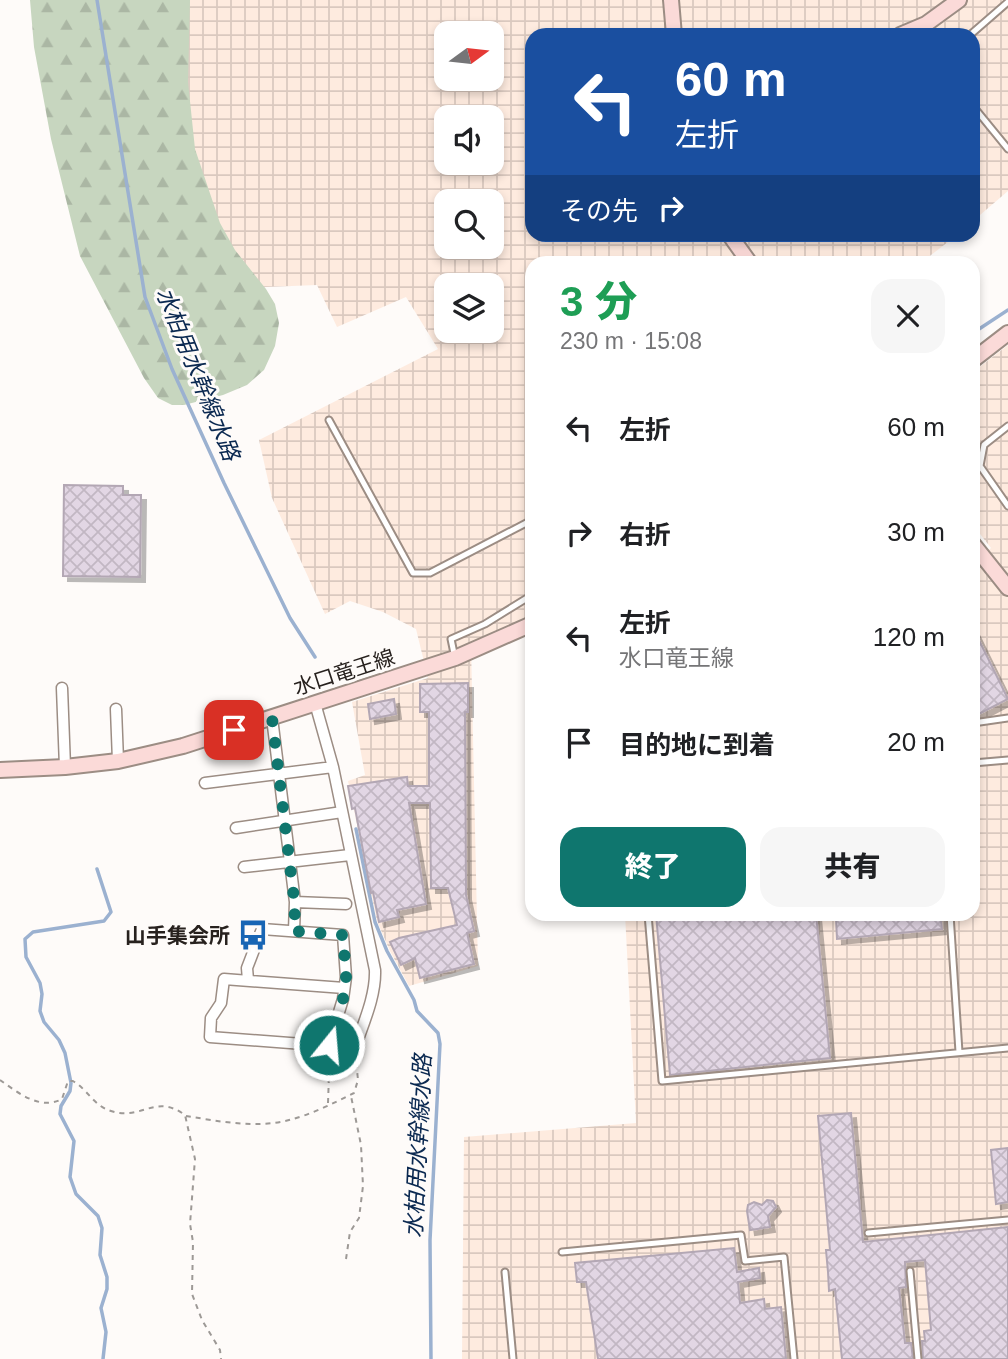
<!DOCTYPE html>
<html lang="ja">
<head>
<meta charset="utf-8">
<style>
  body { margin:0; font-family:Arial,"Noto Sans JP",sans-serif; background:#f6f6f6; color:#202124; height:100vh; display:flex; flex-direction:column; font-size:26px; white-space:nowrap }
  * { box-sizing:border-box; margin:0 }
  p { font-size:23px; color:#757577 }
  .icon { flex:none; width:38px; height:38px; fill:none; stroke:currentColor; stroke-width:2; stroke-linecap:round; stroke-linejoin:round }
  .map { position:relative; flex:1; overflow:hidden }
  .panel { position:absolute; left:525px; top:256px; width:455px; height:665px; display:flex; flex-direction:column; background:#fff; border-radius:21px; box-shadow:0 4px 10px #0003 }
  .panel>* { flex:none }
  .hud { position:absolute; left:525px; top:28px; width:455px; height:214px; border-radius:21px; box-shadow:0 4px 10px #0003; background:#1a4fa0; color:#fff; overflow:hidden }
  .needle { width:46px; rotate:75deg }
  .buttons { position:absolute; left:434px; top:21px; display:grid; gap:14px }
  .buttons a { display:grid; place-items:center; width:70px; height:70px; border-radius:14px; background:#fff; box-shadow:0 4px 10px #0003; font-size:35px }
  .pin { position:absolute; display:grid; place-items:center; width:60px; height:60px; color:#fff; margin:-30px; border-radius:14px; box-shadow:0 4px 10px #0006 }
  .me { position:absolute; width:77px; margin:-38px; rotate:17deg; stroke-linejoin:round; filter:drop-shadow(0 0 5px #0008) }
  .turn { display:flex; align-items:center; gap:24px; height:147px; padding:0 35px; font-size:32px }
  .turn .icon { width:91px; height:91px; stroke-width:2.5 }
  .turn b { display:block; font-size:49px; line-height:60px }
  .then { display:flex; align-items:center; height:66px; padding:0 35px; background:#0003; gap:14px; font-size:26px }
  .round { display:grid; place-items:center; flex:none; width:74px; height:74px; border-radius:21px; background:#f6f6f6 }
  .overview { display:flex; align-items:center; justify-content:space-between; height:119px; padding:0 35px }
  h1 { font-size:42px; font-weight:800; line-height:52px; color:#1e9e55 }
  .action { display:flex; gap:14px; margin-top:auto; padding:14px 35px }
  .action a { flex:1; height:80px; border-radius:21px; background:#0f766e; color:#fff; font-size:28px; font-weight:800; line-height:80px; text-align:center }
  .action a+a { background:#f6f6f6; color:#202124 }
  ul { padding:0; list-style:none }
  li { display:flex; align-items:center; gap:21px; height:105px; padding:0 35px }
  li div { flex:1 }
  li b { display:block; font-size:26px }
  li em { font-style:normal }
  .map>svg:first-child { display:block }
  .industrial { fill:url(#industrial-grid); fill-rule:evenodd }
  .forest { fill:url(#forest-firs) }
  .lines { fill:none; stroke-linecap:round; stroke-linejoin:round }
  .stream { stroke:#9bb1d0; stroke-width:3.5 }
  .building { fill:url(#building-cross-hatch); stroke:#b3a7b4; stroke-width:2; filter:url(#shadow) }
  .lane-casing { stroke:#9c8d84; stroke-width:9 }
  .street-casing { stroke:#9c8d84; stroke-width:13 }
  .secondary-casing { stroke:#9c8d84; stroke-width:18 }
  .path { stroke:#9d9996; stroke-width:2; stroke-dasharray:5 5; stroke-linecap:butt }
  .lane { stroke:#fff; stroke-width:5 }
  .street { stroke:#fff; stroke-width:10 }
  .secondary { stroke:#fbdad8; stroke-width:14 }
  .route { stroke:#0f766e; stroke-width:12; stroke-dasharray:0 21.6 }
  .labels { text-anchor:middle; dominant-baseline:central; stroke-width:6; stroke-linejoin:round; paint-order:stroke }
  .street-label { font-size:21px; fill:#27211e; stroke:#fefbf9 }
  .poi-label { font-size:21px; font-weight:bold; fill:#27211e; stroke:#fefbf9; text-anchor:end }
  .water-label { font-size:23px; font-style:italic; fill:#0a2850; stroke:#fefbf9 }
</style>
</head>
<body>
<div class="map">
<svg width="1008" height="1359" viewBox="0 0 1008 1359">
  <defs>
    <pattern id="industrial-grid" width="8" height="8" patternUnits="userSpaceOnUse" patternTransform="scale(1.75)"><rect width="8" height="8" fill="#feebdf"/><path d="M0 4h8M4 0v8" fill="none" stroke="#dac9bf"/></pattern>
    <pattern id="forest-firs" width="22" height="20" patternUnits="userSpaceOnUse" patternTransform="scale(1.75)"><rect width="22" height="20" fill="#c7d6bf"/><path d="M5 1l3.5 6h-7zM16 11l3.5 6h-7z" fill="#abb7a4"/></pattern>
    <pattern id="building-cross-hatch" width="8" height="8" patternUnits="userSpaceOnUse" patternTransform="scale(1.75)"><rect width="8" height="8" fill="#e2d6e4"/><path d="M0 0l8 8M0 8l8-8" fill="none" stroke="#c2b7c3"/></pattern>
    <filter id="shadow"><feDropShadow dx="5" dy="5" stdDeviation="0" flood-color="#0004"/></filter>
  </defs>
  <rect width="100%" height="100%" fill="#fefbf9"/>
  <path class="industrial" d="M160 0H1008V191L973 221V35H532V234L957 235 922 262H532V616L471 645 478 966 409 986 390 951 377 921 348 781 365 775 352 702 428 678 416 629 383 612 350 601 325 614 272 498 259 440 438 349 406 297 337 327 317 285 195 290ZM446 33H492V79H446ZM446 117H492V163H446ZM446 201H492V247H446ZM446 285H492V331H446Z
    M1008 345V1359H462L464 1137 636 1123 625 914H973V563L991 548 973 525V372Z"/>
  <path class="forest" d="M30 0H190L188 82 195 149 220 223 235 250 266 289 275 304 279 323 275 346 264 370 247 385 223 395 184 405H172L158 398 144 378 80 256 51 139 34 47Z"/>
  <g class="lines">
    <path class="stream" d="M97 0 145 297 172 369 224 483 290 618 315 657
      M973 333 1008 310
      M356 829 375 922 387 951 414 1000 417 1011 438 1033 440 1044 430 1240 431 1359
      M97 869 111 912 104 921 33 932 25 939 26 957 40 983 42 994 40 1011 44 1022 59 1040 65 1053 71 1083 70 1091 61 1106 60 1114 74 1141 70 1177 76 1194 98 1216 102 1228 100 1255 107 1277V1289L101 1308 106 1332 103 1359"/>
  </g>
  <path class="building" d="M64 485 123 486V495H141L140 577 63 576Z
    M973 628 1008 699 973 717Z
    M468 683V712H465L466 895 474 931 467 933 474 964 420 978 415 958 401 965 390 942 399 938 457 925 448 888H431L430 803H409L426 904 397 910 399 917 379 922 373 892 371 893 355 808 352 809 348 786 407 777 408 786H429V712H420V684Z
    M394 699 396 714 370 719 368 704Z
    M656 914H816L830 1058 670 1075Z
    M882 914H940L942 929 837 939 836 918Z
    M851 1113 863 1242 1008 1227V1359H923L922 1341H925L924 1331 931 1330 925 1260 905 1262 906 1287 899 1288 905 1343H911L913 1359H842L835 1289 829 1291 828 1272 826 1250H830L818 1116Z
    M1008 1148V1202L996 1204 991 1150Z
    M767 1200 773 1201 776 1207 768 1216 770 1227 750 1230 747 1211 748 1205 754 1202 762 1205Z
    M734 1248 737 1272 759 1268 760 1278 738 1282 740 1303 764 1299 765 1309 781 1307 786 1359H598L586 1282H577L575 1263Z"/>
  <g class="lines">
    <g class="lane-casing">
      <path id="lane" d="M970 35 1008 2
        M973 106 1008 149
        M329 420 413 573H430L532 520
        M1008 426 984 445 980 466 1008 506
        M455 658 451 639 485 624 532 595
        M973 723 1008 718
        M973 763 1008 760
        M648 914 662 1081 1008 1048
        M950 914 959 1052
        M868 1233 1008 1220
        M562 1252 741 1235 745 1261 784 1257 794 1359
        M910 1271 918 1359
        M505 1272 513 1359"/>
    </g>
    <g class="street-casing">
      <path id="street" d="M62 688 65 767
        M315 703 333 767 375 970C376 996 363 1024 355 1048L210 1037 211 1018 221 1003 224 979 344 988
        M116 709 118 761
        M272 718 295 902 294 931
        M205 783 333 767
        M236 828 342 812
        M244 867 350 855
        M295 902 346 904
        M248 980 247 968 262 929 343 935 346 977 343 999 329 1045"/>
    </g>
    <g class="secondary-casing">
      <path id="secondary" d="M671 0 674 35
        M900 35 926 24 959 0
        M729 234 749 262
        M973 360 1008 333
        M973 544 1008 588
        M0 770 65 767 118 761 183 746 455 658 532 624"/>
    </g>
    <path class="path" d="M0 1080C17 1092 40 1111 62 1099L68 1081H73C88 1090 94 1106 111 1111 142 1121 155 1093 185 1115L195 1159 190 1224 193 1242 192 1294 202 1320 220 1350 221 1359
      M328 1103 329 1074 334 1057
      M186 1116C218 1121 256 1129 289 1120 310 1115 334 1103 354 1093L358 1080 356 1060
      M346 1259 350 1232 359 1218 363 1186 361 1145 351 1096"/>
    <use href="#lane" class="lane"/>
    <use href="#street" class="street"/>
    <use href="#secondary" class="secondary"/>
  </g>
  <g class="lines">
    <path class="route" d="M234 730 272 718 295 907 294 931 343 935 346 977 343 999 329 1045"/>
  </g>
  <defs>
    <g id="bus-bare" transform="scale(2.415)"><path d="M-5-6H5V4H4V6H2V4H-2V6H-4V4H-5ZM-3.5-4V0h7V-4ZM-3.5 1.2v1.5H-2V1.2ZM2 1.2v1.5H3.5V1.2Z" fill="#1865b4" stroke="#fefbf9" stroke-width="2.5" paint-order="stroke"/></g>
  </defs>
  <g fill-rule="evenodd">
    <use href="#bus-bare" x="253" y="935"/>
  </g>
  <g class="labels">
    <g class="street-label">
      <text transform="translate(344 672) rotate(-18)">水口竜王線</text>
    </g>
    <g class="poi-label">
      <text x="230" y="935">山手集会所</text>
    </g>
    <g class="water-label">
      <text transform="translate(198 374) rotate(68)">水柏用水幹線水路</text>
      <text transform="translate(418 1146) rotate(-87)">水柏用水幹線水路</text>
    </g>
  </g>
</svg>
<div class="buttons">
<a><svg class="needle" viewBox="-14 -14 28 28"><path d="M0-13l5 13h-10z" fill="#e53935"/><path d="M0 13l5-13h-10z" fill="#757577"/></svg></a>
<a><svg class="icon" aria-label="sound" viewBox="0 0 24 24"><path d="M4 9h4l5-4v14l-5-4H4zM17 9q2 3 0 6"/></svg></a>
<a><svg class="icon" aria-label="search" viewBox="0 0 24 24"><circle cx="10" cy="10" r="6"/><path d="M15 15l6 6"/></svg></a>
<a><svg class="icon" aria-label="layers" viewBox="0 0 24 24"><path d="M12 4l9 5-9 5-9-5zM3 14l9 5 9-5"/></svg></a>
</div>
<div class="pin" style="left:234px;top:730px;background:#d93025"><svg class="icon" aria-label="arrive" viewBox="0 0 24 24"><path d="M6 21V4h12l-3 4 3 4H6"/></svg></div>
<svg class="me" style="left:329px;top:1045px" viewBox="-20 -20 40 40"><circle r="17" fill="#0f766e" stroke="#fff" stroke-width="3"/><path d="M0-11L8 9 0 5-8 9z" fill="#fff"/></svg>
<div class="hud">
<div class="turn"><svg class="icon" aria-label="left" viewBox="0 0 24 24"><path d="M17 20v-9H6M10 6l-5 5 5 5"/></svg><div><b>60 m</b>左折</div></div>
<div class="then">その先<svg class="icon" aria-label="right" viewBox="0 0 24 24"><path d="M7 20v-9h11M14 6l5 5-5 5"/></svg></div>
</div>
<section class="panel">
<div class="overview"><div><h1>3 分</h1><p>230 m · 15:08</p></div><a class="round"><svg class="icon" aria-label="close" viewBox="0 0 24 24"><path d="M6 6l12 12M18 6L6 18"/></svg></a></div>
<ul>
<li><svg class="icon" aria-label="left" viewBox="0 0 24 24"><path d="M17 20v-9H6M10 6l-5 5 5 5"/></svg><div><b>左折</b></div><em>60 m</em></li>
<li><svg class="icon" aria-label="right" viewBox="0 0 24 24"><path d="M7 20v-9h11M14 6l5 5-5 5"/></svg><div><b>右折</b></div><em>30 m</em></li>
<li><svg class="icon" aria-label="left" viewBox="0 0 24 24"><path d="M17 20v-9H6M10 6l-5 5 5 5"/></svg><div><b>左折</b><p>水口竜王線</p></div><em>120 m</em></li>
<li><svg class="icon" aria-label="arrive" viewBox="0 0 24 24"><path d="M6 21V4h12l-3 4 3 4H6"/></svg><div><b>目的地に到着</b></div><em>20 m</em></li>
</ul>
<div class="action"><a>終了</a><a>共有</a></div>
</section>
</div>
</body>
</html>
